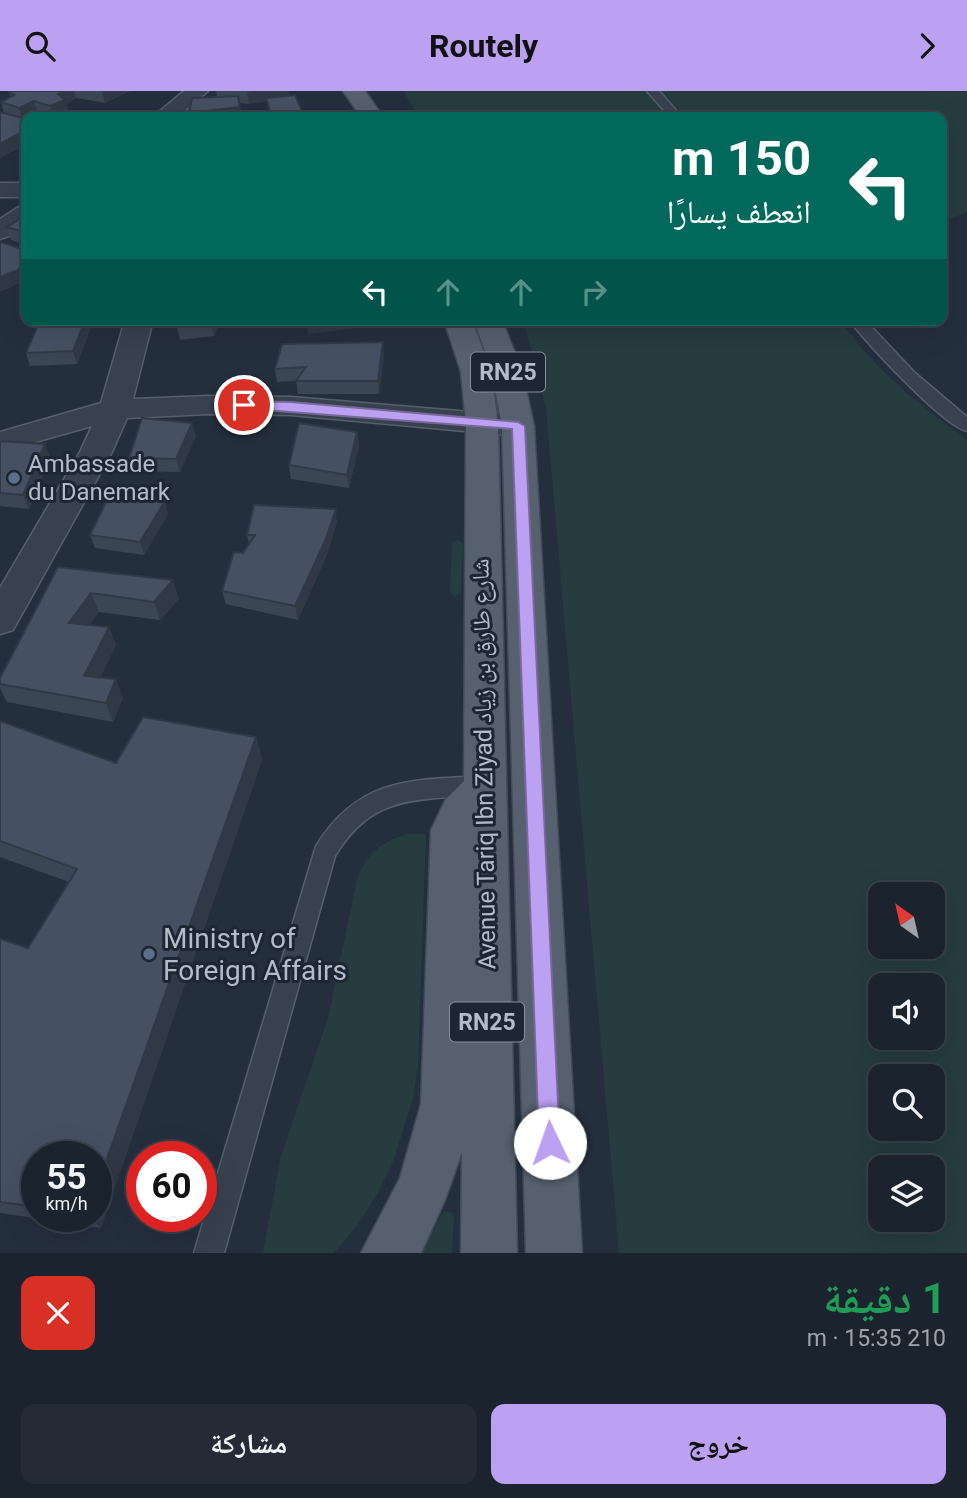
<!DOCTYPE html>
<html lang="ar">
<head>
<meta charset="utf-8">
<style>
  body { margin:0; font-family:Roboto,"Noto Naskh Arabic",sans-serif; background:#242b36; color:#f1f3f6; direction:rtl; height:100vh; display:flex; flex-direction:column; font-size:26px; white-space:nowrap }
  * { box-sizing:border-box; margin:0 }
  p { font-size:23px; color:#a0a4aa }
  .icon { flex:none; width:38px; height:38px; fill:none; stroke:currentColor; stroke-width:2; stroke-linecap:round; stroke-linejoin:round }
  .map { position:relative; height:1162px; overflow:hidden; direction:ltr }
  .sheet { display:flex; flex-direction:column; background:#1b232e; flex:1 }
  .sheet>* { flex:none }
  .banner { position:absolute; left:21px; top:21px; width:926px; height:214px; border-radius:14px; box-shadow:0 7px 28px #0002,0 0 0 2px #39404a; direction:rtl; background:#00695c; color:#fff; overflow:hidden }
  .needle { width:46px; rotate:326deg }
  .fabs { position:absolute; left:868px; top:791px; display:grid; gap:14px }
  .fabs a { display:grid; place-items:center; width:77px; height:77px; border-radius:14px; background:#1b232e; box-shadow:0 7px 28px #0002,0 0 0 2px #39404a; font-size:35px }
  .speed { position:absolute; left:21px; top:1050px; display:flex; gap:14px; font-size:35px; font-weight:700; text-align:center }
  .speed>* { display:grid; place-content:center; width:91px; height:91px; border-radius:50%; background:#1b232e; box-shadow:0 7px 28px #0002,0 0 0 2px #39404a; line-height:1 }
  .speed small { font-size:18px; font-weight:400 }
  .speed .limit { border:10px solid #d22; background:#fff; color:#111 }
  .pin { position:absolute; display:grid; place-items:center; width:60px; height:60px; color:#fff; margin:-30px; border:4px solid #fff; border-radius:50%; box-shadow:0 2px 7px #0007 }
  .me { position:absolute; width:77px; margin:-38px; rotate:357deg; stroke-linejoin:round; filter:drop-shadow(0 0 5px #0008) }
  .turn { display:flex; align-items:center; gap:24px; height:147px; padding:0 21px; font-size:32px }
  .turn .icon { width:91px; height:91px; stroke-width:2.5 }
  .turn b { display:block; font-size:49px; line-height:60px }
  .lanes { display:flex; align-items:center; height:66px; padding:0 21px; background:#0003; justify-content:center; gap:35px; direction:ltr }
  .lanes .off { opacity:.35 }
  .round { display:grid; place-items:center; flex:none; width:74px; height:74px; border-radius:14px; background:#242b36 }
  .head { display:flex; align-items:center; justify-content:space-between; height:119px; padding:0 21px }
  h1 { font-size:42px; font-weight:700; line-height:52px; color:#1e9e55 }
  .action { display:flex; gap:14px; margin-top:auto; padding:14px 21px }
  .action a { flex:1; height:80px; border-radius:14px; background:#bca0f2; color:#111; font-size:28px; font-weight:700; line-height:80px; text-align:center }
  .action a+a { background:#242b36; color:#f1f3f6 }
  header { display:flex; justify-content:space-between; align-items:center; height:91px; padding:0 21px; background:#bca0f2; color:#111; font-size:32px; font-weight:700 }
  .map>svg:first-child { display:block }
  .green { fill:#263c3f; fill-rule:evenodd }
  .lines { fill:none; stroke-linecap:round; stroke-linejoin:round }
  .service-casing { stroke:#565f6c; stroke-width:3 }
  .minor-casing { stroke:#565f6c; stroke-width:3 }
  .primary-casing { stroke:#414a57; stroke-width:3 }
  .service { fill:#38414e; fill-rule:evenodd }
  .minor { fill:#38414e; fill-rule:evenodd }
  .primary { fill:#56606e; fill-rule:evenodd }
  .wall { fill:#3b4654; fill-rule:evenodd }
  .shaded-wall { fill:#303945 }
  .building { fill:#455162; stroke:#303945; stroke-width:2 }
  .route { fill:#bca0f2; stroke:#7a689d; stroke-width:2 }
  .service-dot { fill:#5c6f8a; stroke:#1d2633; stroke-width:2.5 }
  .labels { text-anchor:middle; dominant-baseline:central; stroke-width:6; stroke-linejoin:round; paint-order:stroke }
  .shield { fill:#1d2633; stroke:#878f9c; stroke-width:2 }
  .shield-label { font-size:23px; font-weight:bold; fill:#b4bcc9 }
  .poi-label { font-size:24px; fill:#b4bcc9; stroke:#1d2633; text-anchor:start }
  .street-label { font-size:24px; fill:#b4bcc9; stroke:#1d2633 }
  .near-poi-label { font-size:28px; fill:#b4bcc9; stroke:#1d2633; text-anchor:start }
</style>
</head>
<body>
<header><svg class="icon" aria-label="forward" viewBox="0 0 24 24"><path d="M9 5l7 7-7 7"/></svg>Routely<svg class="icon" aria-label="search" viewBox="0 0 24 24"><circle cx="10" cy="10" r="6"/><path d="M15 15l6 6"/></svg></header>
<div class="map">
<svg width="967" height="1162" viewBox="0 0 967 1162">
  <rect width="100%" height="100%" fill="#242f3e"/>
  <path class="green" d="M403 0H646L669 26H419Z
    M661 0H967V121L942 131V26H686Z
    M523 229H840C875 279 918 313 967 349V1162H619L546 317ZM933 803V856H880V803ZM933 894V947H880V894ZM933 985V1038H880V985ZM933 1076V1129H880V1076Z
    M458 449 463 452 461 502 455 505 450 501 452 451Z
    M407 743H426L418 973 414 1004 394 1068 379 1100 359 1132 334 1162H263L281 1065 328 927 357 788C367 762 381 751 407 743Z
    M444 1120 452 1122 454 1127 452 1162H420Z"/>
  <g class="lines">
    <g class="service-casing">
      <path id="service" d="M647 0H659L682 26H670Z
        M849 229H865L915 282 967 326V340C942 334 867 252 849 229Z
        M485 685 493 687 496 694 493 701C479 705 464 705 450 706 396 709 364 717 335 765L224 1162H194L316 755C359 686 411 689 485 685Z"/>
    </g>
    <g class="minor-casing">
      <path id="minor" d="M184 0H208L177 26H153Z
        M0 92H26V106H0Z
        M26 114V133L9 145 0 148V128L17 117Z
        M125 229H153L133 308 208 305 291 306 518 325 529 328 534 335 529 342 518 345 291 324 208 323 127 327 112 361 13 539 0 543V497L80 361 92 335 0 361V341L101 312Z"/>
    </g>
    <g class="primary-casing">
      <path id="primary" d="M343 0H365L383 26H361Z
        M444 229H472L491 281 498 333 517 1162H461L462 1061 445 1109 421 1162H361L400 1087 421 1013 431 739 446 708 464 690 466 333 461 281Z
        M474 229H502L522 280 534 335 582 1162H526L502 335 492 280Z"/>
    </g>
    <use href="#service" class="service"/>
    <use href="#minor" class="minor"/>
    <use href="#primary" class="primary"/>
  </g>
  <path class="wall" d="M12 0H130L105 12 76 7 66 13 68 20 55 26 38 22 26 26 25 28H26V53L0 67 4 22 1 11 10 6 9 1Z
    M216 0H288L289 5 303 26H270L267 10 249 13 239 12 242 26H190L217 6Z
    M26 124V154L11 149 7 136Z
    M94 229 77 273 30 275 26 262Z
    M178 229H221L214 245 180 249 177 236Z
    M384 264 379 303H298L296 290 277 291 275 278Z
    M357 341 359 354 349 397 291 388 289 374Z
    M196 345 180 381 133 380 129 367Z
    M0 350 50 366 29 418 0 415Z
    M168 423 144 464 95 457 90 444Z
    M337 431 327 463 298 529 226 513 222 500 249 453 247 444Z
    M58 476 179 508 160 529 99 521 89 534 109 536 116 554 100 587 123 607 113 631 7 611 0 597V587Z
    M0 630 116 672 256 646 262 669 101 1137 0 1122V848L28 857 69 791 0 766ZM37 1066 96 1125H37Z"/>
  <path class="shaded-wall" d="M64 0H74L76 7 66 13 68 20 53 26 50 15 58 3Z
    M102 0H130L105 12Z
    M254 0H288L289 6 249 13 247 1Z
    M34 10 38 22 26 26 22 29 19 17Z
    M240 16 242 26H190L189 22Z
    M303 22V26H272Z
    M26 39V53L0 67V53Z
    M26 167V186L23 191 0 201V186Z
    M85 229H94L77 273 73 260Z
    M212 229H221L214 245 211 232Z
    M316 229H375V235L308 243 306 230Z
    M383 251 384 264 379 303 378 290Z
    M192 332 196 345 180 381 176 368Z
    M357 341 359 354 349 397 347 384Z
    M45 353 50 366 29 418 23 404Z
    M165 410 168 423 144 464 140 451Z
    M336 418 337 431 327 463 298 529 295 515Z
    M173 489 179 508 160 529 154 511Z
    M91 502 99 521 77 551 69 532Z
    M109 536 116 554 92 603 84 585Z
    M116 588 123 607 113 631 106 612Z
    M256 646 262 669 101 1137 89 1125H96V1099Z"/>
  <path class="building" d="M12 0H64L58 3 65 9 50 15 34 10 19 17 1 11 14 4 9 1Z
    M295 4 303 22 272 26 266 7Z
    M238 5 240 16 189 22 192 7Z
    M0 21 26 28V39L0 53Z
    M26 124V142L7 136Z
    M0 151 26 159V167L18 179 0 186Z
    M40 229H85L73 260 26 262Z
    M178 229H212L211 232 177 236Z
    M383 251 378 290H296L306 276 275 278 282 253Z
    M142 327 192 332 176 368 129 367Z
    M299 332 357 341 347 384 289 374Z
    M0 350 45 353 23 404 0 402Z
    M107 409 165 410 140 451 90 444Z
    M254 414 336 418 325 450 295 515 222 500 234 461 243 462 255 444H247Z
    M58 476 173 489 154 511 91 502 69 532 109 536 84 585 116 588 106 612 0 593V587Z
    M143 626 256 646 96 1099V1066H37V1116L0 1111V848L28 857 77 778 0 750V630L116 672Z"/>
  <path class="route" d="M244 310 291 311 518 331 525 335 560 1052 557 1059 550 1063 542 1059 539 1052 512 338 239 317V311Z"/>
  <g class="service-dot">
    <circle cx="14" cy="387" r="7"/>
    <circle cx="149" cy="863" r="7"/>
  </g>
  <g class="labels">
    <g class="shield">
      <rect x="471" y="261.5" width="74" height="39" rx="5"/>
      <rect x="450" y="911.5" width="74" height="39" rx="5"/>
    </g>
    <g class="shield-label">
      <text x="508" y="281">RN25</text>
      <text x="487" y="931">RN25</text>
    </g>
    <g class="poi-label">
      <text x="28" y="373">Ambassade<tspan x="28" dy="28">du Danemark</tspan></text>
    </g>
    <g class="street-label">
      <text transform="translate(484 673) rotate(-91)">Avenue Tariq Ibn Ziyad شارع طارق بن زياد</text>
    </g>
    <g class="near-poi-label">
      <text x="163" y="847">Ministry of<tspan x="163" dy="32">Foreign Affairs</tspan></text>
    </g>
  </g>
</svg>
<div class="fabs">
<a><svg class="needle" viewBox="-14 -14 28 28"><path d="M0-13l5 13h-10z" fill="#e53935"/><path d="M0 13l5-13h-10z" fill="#a0a4aa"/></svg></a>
<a><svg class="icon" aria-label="sound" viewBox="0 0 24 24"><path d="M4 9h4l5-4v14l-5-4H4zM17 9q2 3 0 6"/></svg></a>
<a><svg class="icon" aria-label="search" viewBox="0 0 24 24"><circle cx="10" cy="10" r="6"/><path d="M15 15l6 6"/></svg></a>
<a><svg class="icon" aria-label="layers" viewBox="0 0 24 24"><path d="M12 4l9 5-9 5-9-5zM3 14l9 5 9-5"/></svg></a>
</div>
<div class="speed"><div>55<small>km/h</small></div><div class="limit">60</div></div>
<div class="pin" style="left:244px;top:314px;background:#d93025"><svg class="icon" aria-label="arrive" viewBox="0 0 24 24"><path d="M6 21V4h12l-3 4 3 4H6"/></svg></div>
<svg class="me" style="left:550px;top:1052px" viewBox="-20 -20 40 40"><circle r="19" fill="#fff"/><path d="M0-13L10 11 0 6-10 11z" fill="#bca0f2"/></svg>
<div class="banner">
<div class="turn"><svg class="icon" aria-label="left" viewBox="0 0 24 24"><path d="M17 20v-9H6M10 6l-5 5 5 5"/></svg><div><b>150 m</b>انعطف يسارًا</div></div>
<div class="lanes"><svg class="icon" aria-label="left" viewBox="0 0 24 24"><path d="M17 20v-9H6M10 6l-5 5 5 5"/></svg><svg class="icon off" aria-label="ahead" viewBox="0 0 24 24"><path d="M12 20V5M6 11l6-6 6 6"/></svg><svg class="icon off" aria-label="ahead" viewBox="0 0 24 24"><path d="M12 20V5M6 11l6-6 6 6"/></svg><svg class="icon off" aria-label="right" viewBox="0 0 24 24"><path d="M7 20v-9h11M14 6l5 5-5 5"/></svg></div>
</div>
</div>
<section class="sheet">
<div class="head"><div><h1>1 دقيقة</h1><p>210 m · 15:35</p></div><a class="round" style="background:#d93025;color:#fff"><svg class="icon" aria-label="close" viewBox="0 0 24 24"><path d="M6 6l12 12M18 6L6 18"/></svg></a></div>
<div class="action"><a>خروج</a><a>مشاركة</a></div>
</section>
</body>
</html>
